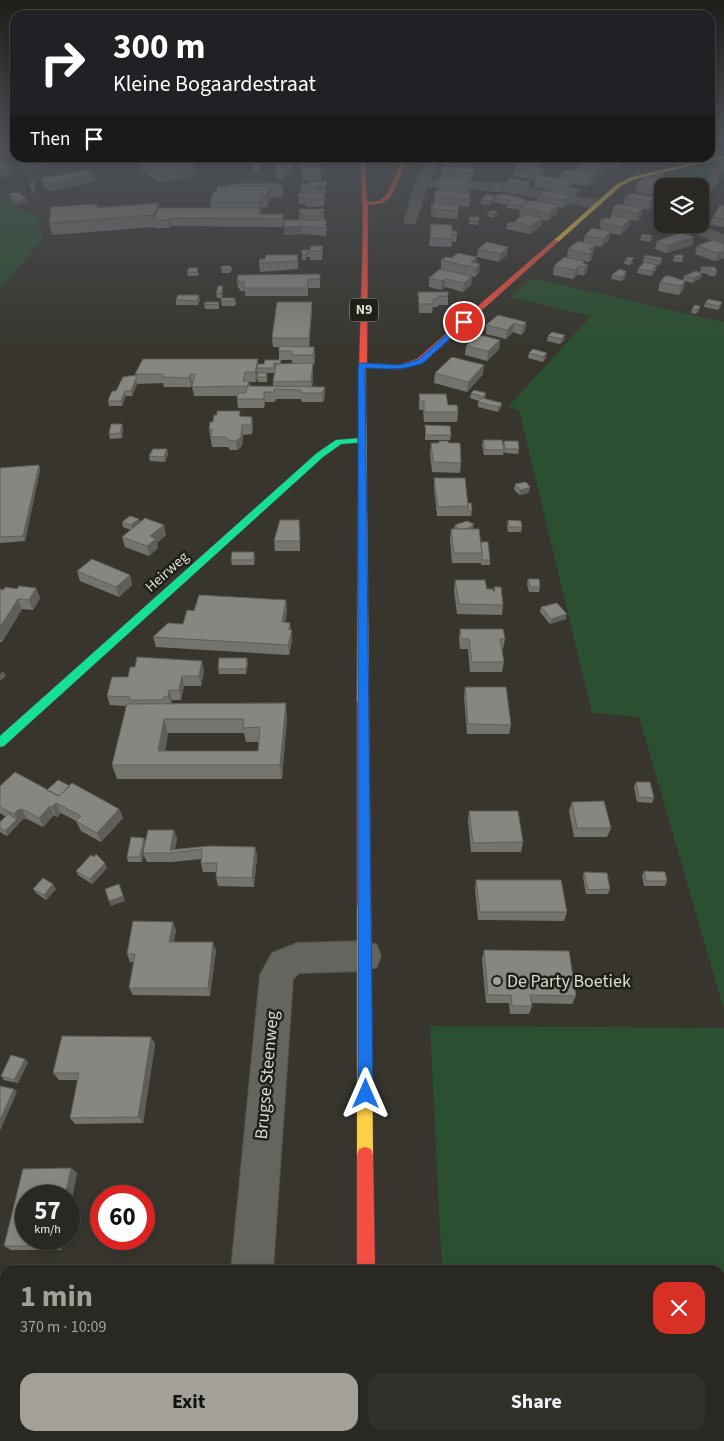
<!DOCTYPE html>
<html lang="en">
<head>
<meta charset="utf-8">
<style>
  body { margin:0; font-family:"Source Sans 3",sans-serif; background:#31302a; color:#f1f3f6; height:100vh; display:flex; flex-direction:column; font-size:19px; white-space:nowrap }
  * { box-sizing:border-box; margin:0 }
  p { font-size:16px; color:#a5a6a5 }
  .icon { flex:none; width:28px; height:28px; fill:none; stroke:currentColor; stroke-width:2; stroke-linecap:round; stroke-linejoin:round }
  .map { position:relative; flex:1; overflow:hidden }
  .sheet { position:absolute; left:0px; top:1265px; width:725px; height:176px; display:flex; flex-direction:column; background:#292822; border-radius:15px 15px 0 0; box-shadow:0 2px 8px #0003,0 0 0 1px #454440 }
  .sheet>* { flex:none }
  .banner { position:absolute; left:10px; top:10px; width:705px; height:152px; border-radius:15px; box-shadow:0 2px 8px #0003,0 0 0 1px #454440; background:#202124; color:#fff; overflow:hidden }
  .controls { position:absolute; left:654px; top:178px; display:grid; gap:10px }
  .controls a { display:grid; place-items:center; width:55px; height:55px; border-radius:10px; background:#292822; box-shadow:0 2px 8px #0003,0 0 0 1px #454440; font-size:25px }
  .speed { position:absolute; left:15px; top:1185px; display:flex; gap:10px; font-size:25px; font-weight:700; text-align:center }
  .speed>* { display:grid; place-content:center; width:65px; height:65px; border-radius:50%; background:#292822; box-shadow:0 2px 8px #0003,0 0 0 1px #454440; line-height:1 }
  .speed small { font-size:12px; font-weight:400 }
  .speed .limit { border:8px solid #d22; background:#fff; color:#111 }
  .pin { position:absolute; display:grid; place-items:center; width:42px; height:42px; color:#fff; margin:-21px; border:2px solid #fff; border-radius:50%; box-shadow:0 1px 5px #0007 }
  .me { position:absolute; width:55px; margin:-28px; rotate:0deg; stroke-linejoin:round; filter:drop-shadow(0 0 4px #0008) }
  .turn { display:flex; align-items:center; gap:18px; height:105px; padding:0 20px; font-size:22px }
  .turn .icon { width:65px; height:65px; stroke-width:2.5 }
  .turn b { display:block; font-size:35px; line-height:42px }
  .then { display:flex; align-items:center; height:48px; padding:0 20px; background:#0003; gap:10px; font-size:19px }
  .round { display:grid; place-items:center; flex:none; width:52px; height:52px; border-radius:15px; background:#31302a }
  .summary { display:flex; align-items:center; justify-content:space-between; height:85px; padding:0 20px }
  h1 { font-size:30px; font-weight:700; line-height:38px; color:#a2a098 }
  .cta { display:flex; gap:10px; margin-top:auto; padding:10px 20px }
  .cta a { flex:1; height:58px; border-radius:15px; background:#a2a098; color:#111; font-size:20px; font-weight:700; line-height:58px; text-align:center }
  .cta a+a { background:#31302a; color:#f1f3f6 }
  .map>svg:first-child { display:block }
  .green { fill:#2b5031 }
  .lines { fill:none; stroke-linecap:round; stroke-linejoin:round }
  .street-casing { stroke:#54524b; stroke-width:2 }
  .fast-casing { stroke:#54524b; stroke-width:1 }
  .slow-casing { stroke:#54524b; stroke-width:1 }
  .jam-casing { stroke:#54524b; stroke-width:1 }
  .street { fill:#65645e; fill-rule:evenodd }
  .fast { fill:#16e098; fill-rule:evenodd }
  .slow { fill:#ffcf43; fill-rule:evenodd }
  .jam { fill:#f24e42; fill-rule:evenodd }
  .wall { fill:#75736e; fill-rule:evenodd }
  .shaded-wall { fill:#5f5e5a }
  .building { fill:#888680; stroke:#5f5e5a; fill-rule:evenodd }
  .route { fill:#1a73e8; stroke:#114b97 }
  .poi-dot { fill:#a2a098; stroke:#201f19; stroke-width:2 }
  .labels { text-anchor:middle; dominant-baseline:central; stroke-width:5; stroke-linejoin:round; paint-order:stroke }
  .shield { fill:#201f19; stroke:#a3a29a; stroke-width:1 }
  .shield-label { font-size:14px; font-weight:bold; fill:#dbdad1 }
  .street-label { font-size:15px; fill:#dbdad1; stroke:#201f19 }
  .near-poi-label { font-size:18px; fill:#dbdad1; stroke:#201f19; text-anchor:start }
  .near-street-label { font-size:18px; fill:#dbdad1; stroke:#201f19 }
</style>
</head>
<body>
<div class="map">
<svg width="724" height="1441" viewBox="0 0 724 1441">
  <rect width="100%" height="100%" fill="#37352e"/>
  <path class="green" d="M711 163 716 164 700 187 668 184 671 179 656 177Z
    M0 197 11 198 18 208 38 216 43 239 0 288Z
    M531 278 724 322V1010L639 717 592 713 519 410 508 407 591 316 511 297Z
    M430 1026 724 1028V1441H451L450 1436H720V1270H442Z"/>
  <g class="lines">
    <g class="street-casing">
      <path id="street" d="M429 158H440L429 179 499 183 596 200 602 204 596 208 499 191 427 186 416 220 415 223H405L404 220 416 182Z
        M724 159V171L704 202 700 203V190L720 160Z
        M681 224H695L724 235V244L688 231Z
        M365 941 377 945 381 956 377 967 365 971 299 973 293 979 273 1270H231L260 975 272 953 297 943Z
        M216 1436H262L261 1441H215Z"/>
    </g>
    <g class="fast-casing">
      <path id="fast" d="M363 438 367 440 366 442 341 444 323 457 4 746 0 747V736L317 453 336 440Z"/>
    </g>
    <g class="slow-casing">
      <path id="slow" d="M724 156V158L635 179 621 186 558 242 553 241 617 184 631 177Z
        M359 403 366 405 369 702 363 706 357 702Z
        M364 899 369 901 371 905 373 1155 371 1161 365 1163 359 1161 357 1155V905L359 901Z
        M357 1436H377V1441H357Z"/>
    </g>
    <g class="jam-casing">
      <path id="jam" d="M15 150V152L0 155V153Z
        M361 158H365L367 202 379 201 387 194 404 158H408L391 196 383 203 368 205 367 363 399 365 417 359 554 240 559 241 423 363 399 369 366 367V405L362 407 358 405 363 231Z
        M363 698 369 702 371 905 369 909 364 911 359 909 357 905V702Z
        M365 1147 371 1149 373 1155 375 1270H357V1155L359 1149Z"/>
    </g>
    <use href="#street" class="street"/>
    <use href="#fast" class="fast"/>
    <use href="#slow" class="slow"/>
    <use href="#jam" class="jam"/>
  </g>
  <path class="wall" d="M18 158H43L46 166 26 170 20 164Z
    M139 158 195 166 197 176 160 183 141 169Z
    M242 158H267L266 159H242Z
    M297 158H330L329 159H318V167L321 175V180H302V169H298V159H297Z
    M446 158 475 159 473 168V175L471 180H470L468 192H460L470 193V201L468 207 459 206 457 219 433 217V214H431V206L434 204V196L438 190 439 178H440L441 171 459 167 445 166Z
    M572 158H585L583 160Z
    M597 158H648L643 162 623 159 622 163 616 168 604 166 602 172 596 175 595 182 587 186 571 183 570 187 578 194 574 196 570 195 569 203 563 208 558 207 557 213 548 221 542 220 541 226 530 234 506 229 507 225 514 223 522 216 519 215 520 209 519 210 507 208V205L494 202V200L490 205 481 204V200L495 198 527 202H538L539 196 554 192 555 191 534 187 535 180 514 176 515 166 541 162 540 168 544 176 560 179 561 174 576 171 578 165 596 163Z
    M292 164 291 174H284L283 178H277V174L276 173 275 170Z
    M252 168H261L259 172H253Z
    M658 172 663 179 661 181H660L657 190 652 195 635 192 637 184 654 177Z
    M42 178 95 181 59 190 49 191 44 186Z
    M506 181 530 186 526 189 506 185Z
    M279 183V186H283V197H271L267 207H262L260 214H283L284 222 283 227 171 226 170 228H155L154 227 52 235 49 223 98 207 158 203 159 208H211L210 202Z
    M301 184 327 190 326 194H325L324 206 307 207 306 205 299 204 298 197 301 193Z
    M494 188 502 189 500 192H494Z
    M657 191 662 202 660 204 654 203 653 205 649 210 643 209 642 216 637 221 630 220 629 227 620 235 610 233 609 240 601 247 595 246 591 260 589 262 584 261V263L588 265 586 273 583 276 578 274 573 279 553 275 554 266 567 257 568 249 583 243 585 235 600 229 601 226 599 225 600 221 609 219 611 216 613 208 623 205 625 197H653Z
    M8 194 26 199 27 203 17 205 10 198Z
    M724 206V227L710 225 713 217Z
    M324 209V220L327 228 326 236 302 234 284 235V227L299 220V212Z
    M488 212 497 216 492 218 487 216Z
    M470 217H479L478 225 469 224Z
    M431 224 452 231 457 234 456 242H452L451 247 429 246Z
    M672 225 687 228 685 233 694 237 692 245 666 253 655 249 657 241 677 234 668 232 669 228Z
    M641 236H652L651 240 649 242 640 240Z
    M724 244V259L723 258 715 261 695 254 697 246Z
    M323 246 322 260H310V257H306V260H302V255L310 250Z
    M508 247 507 255 499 262 477 257 478 249Z
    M675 255 683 258 682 262H674L673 259Z
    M298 256V269L260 272 259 263Z
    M477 257 476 263 479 273 475 277 441 269V260L451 258Z
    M628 257 633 262 630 265 624 264 625 260Z
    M644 257 662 258 661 263 659 265 643 262Z
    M657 265 656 270 651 276 637 273 638 269Z
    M231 266 232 270 230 273H222L221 269Z
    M701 267 717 272 715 276H709L708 274 702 273 701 278 692 283 685 281 683 290 679 295 658 291 660 282 683 280 684 276 700 273Z
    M189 268 199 273 198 276H188L187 272Z
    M626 273 625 278 622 281 611 279 612 275Z
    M320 274V288H308V296H245V291H240L239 288H238L237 280Z
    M472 276 471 285 463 292 445 287 441 290 429 287V278Z
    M223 286V291L222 298H217L216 294Z
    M418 292 448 296V305H438V307H433L432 313H419Z
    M235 298 236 303 235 306H222L221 301Z
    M176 300H200L198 305H176Z
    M219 302V309H205L204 304Z
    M722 302 720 307 718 310 704 307 705 303Z
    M700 306 699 310 696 314 691 313 692 309Z
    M312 311 309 347H300H314L315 357 314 365H313V373L312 387H325V397L323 402H302L301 399H276L275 402H265L264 408H238L237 399V396H194L192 387 193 383H192L191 387H164L163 383 137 384 132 396H126L122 406H109L108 401 116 391 136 375 135 374 258 359V364H264L279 360V347H273L272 338ZM281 360H292V364H281ZM275 368 273 382V387L250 386 249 382H256L258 373H274Z
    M526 322 525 331 521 335 513 332 506 339 486 334V325Z
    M548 336 564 340 560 344 547 341Z
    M500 340 499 349 487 361 465 355 466 346Z
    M529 353 546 358 543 362 528 358Z
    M267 373V382H258L257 377Z
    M435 373 483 374 467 392 434 383Z
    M471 393H486L484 399 502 403 501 407 498 412 478 407V402L479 401 470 398Z
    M419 394 448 405 458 412 457 422H424L423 410H419Z
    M240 411V416L252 417 253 427 252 434 243 435 242 446 237 450H230L228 447H212L209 429 213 422Z
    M122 424 123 429 122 438 110 439 109 434Z
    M425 425 451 435 450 440H425Z
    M483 440 503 446 504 441 519 449 518 454 505 453 504 451 503 455H484L482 445Z
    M431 443 461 463 460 473 432 472 430 453Z
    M168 454 165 462 150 461 149 456Z
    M39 465 40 470 25 541 0 543V468Z
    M434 478 468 503 472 511 471 516H437L434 488Z
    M515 484 529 492 528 493 519 495 514 489Z
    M139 519 140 523 166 535 157 543 158 548 149 556 125 547 122 537 131 530 123 527 122 522Z
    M508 520 522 527 521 532H508L507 526Z
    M455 525 473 529 490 560V565H481V563H452L450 539 451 529H454Z
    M300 530V551H275L274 541Z
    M254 552 255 557 254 565H232L231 560Z
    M77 571 130 575 132 585 119 597 80 581Z
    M528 579 540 587 539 592H529L527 584Z
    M455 580 487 589 493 591H494V587L503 605 502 615 457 614 454 590Z
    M36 588 40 598 33 610 22 609 2 642H0V589Z
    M286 600 287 610 285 623H290L292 640 289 655 156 647 153 637 183 624 194 611Z
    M541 607 566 619 550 624 540 612Z
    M460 629 505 639 503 649H502L504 662 502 672H470L468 649H460L459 639Z
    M248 663 246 674H219L218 669Z
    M204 671 201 686H184L181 700H172L171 703 287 717 282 779H117L112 765 126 706 110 705 107 696 128 677ZM168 733H244L246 742H259L258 751H165Z
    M465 687 511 725 509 734H467L464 697Z
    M636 782 654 798 652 803 637 802 634 787Z
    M0 786 47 790 70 786 119 809 123 818 101 842 81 831 76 821 61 813 57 817 54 815 43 827 27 819H23L7 836 0 832V822L6 817 0 813Z
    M572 802 611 828 607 837H574L569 811Z
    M469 811 523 842 521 852H471L468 820Z
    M174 830 177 839 175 849 255 847 257 856 254 887 218 886 216 877V872H203L201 863V859L172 862H147L143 854 142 862H128L127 857 146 842Z
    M107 868 92 884 78 875 76 871Z
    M644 871 667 881 665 886H644L642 876Z
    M584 872 610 889 608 894H586L583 877Z
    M476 880 567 912 564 921 478 920 475 889Z
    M33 889H56L46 900 36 893Z
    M176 930 174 942 216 950 210 996 133 995 129 988 134 962H130L127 954Z
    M484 950 576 996 572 1004 531 1003 532 1006 529 1014H510L509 1003H486L482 959Z
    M151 1037 155 1044 143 1123 75 1124 70 1118 78 1080H59L53 1073Z
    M28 1062 18 1083 4 1080 1 1076Z
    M71 1168 77 1173 69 1213V1196L26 1239H64L61 1250H11L4 1246Z"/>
  <path class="shaded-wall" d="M190 158H200L190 159Z
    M475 158H476L472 170 473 163Z
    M622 158H623L622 163 616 168 618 161Z
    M644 158H648L643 162Z
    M44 159 46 166 26 170 24 162Z
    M541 162 540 169 533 167Z
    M604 164 602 172 596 175 595 182 587 186 589 179 595 175 596 168Z
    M195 166 197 176 160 183 158 173Z
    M10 167 12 175 0 178V170Z
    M545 169 544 177 539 180 540 173Z
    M93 174 95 181 59 190 49 191 48 183Z
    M660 178 657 190 652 195 656 182Z
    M571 181 570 189 565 190V186Z
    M34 182 36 193H32L31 189Z
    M326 182V194H325L324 206V198L317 195V187Z
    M530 182V186L526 189V185Z
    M270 186 271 197 267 207 266 196Z
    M579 190 578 194 574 196 575 192Z
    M570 195 569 203 563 208 564 200Z
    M261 196 262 207 260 214 259 202Z
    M495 196V200L490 205 491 201Z
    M655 197 653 205 649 210 650 202Z
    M26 199 27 203 17 205 16 201Z
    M527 201V205L520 207V209L519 210V206Z
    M158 203 160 215 154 220 153 215Z
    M558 205 557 213 548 221 549 213Z
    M643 208 642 216 637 221 638 213Z
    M498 212 497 216 492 218 493 214Z
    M283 214 284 222 283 227 282 219Z
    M170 218 171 226 170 228 168 220Z
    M543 218 541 226 530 234 531 226Z
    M630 219 629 227 620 235 622 227Z
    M301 226 302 234 284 235V227Z
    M611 231 609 240 601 247 603 239Z
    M694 237 692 245 666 253 668 245Z
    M595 245 591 260 589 262 590 254 589 250Z
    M508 247 507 255 499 262 500 254Z
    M724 251 723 258 715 261 718 253Z
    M477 257 476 265 471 262Z
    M480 264 479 273 475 277 476 268Z
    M588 265 586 273 583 276 585 267Z
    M657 265 656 270 651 276 652 271Z
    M579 266 578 274 573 279 575 270Z
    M626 271 625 278 622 281 624 273Z
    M702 274 701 278 692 283 693 278Z
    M472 276 471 285 463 292 464 283Z
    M445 279V287L441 290 442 281Z
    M685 281 683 290 679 295 681 286Z
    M223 286V291L222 298 221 293Z
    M199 295 200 300 198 305 197 301Z
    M312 302V311L309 347V338Z
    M526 322 525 331 521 335 523 326Z
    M514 323 513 332 506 339 507 330Z
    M565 335 564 340 560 344 561 339Z
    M500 340 499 349 487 361 488 351Z
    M314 347 315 357 314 365 313 355Z
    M547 353 546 358 543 362V357Z
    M258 359V368H257L258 373 256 382 255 372Z
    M313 363V373L312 391 311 381Z
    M484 365 483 374 467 392 468 382Z
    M190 374 192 383 191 387 189 378Z
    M136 379 137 384 132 396 131 391Z
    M325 387V397L323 402 322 393Z
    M125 391 126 396 122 406 121 401Z
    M264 392 265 402 264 408Z
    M502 403 501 407 498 412 499 407Z
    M252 417 253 427 252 434 251 425Z
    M122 424 123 429 122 438 120 433Z
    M242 425 243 435 242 446 237 450 236 441Z
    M167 449 168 454 165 462 164 457Z
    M39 465 40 470 25 541 23 536Z
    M530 487 529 492 528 493 519 495 520 490Z
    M139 519 140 524 132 530 131 525Z
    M474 524 473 529 460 531Z
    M164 525 166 535 157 543 158 548 149 556 147 546 150 536Z
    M130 575 132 585 119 597 116 587Z
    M36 588 40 598 33 610 29 600Z
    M18 599 22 609 2 642 0 639V627Z
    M286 600 287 610 283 632 282 622Z
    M567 614 566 619 550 624 551 619Z
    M290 623 292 640 289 655 288 645 289 630Z
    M247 658 248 663 246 674V669Z
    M202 661 204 671 201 686 199 676Z
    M3 671 6 676 0 681V674Z
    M182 676 184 686 181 700 179 690Z
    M169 690 172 700 171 706 168 696Z
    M286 703 287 717 282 779 280 765Z
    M164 719 168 733 162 765 158 751Z
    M56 803 61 813 57 817 52 807Z
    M50 806 54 815 43 827 39 818Z
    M22 809 27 819H23L7 836 5 831 17 819 14 814 18 810Z
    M119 809 123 818 101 842 97 833Z
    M174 830 177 839 174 853 170 850Z
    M144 838 146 842 142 862 140 857Z
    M255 847 257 856 254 887 252 878Z
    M105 863 107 868 92 884 90 879Z
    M53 884 56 889 46 900 44 895Z
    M119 884 125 901 111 906 109 901Z
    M173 922 176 930 172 950 169 942Z
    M213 942 216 950 210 996 208 988Z
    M151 1037 155 1044 143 1123 138 1117Z
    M25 1059 28 1062 18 1083 14 1080Z
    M14 1089 17 1092 0 1131V1120Z
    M71 1168 77 1173 69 1213V1196H65Z
    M57 1239H64L61 1250 55 1246Z
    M5 1360V1395L0 1417V1381Z
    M0 1419 5 1420V1433L3 1441H0Z"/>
  <path class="building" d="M0 157 10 167 0 170Z
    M19 158H43L44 159 24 162Z
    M139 158H183L195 166 158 173Z
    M298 158H318V161H298Z
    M446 158H475L473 163 459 162 460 159Z
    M522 158 541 162 533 167 545 169 540 173 515 168 517 167 515 166Z
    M598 158H622L618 161Z
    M583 161 604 164 596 168 578 165Z
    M254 164H260L259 168H252Z
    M292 164 291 170H275L276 165Z
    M442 166 473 168 472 173 441 171Z
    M302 167H321L320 173H301Z
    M88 170 93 174 57 182 48 183 42 178Z
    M566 170 596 174 589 179 561 174Z
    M278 171H283V175H277Z
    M658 172 664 173V175L662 177 654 176Z
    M539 176 571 181 565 186 556 184 557 183 535 179Z
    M646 176 660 178 656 182 659 183 654 187 637 184Z
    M439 178 470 180 468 184H461L460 186 438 185Z
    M510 178 530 182 526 185 506 181Z
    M310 181 326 182V186L301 187V184H310Z
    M34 182 35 189H31L30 183Z
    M279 183V186H283L282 189H270V186H225H227V184Z
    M498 184 502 185 500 188H494Z
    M218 186H270L266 196H261L259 202H210L214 192H216Z
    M568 187 579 190 575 192 564 190Z
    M436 190 470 193 468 199 434 196Z
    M545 191 570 195 564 200 539 196Z
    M657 191 662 192V199L661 200 655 199V197H653Z
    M19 192 26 199 16 201 8 194Z
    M299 193H325L324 198 306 199V197H298Z
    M630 193 655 197 650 202 625 197Z
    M486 194 495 196 491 201 481 200Z
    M504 194 518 197 527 201 519 206 508 204 511 201 495 198 497 195Z
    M530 200 558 205 549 213 520 207Z
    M158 203 153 215 49 223 51 207 97 204V208Z
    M432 204 459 205 458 211 433 209 434 207 431 206Z
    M618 204 643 208 638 213 613 208Z
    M720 205 724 206V219L713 217Z
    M159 208H259L258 214H283L282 219 170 218 168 220H153Z
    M299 209H324L323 212H320V216H301L302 212H299Z
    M493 210 498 212 493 214 488 212Z
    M525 212 538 215 536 216 523 214Z
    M524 214 543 218 531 226 514 222Z
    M613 215 630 219 622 227 601 223 606 218 609 219Z
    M470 217H479V221L469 220Z
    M604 218 609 219 606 218 603 222 600 221Z
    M285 220H326V228L301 226 284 227Z
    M510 222 514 223 513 226 507 225Z
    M431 224 452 225V231H457V234H452V239L430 238Z
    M672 225 687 228 684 231 669 228Z
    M592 228 611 231 603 239 585 235Z
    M682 232 694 237 668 245 657 241Z
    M643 234 652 236 650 238 641 236Z
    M713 240 724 244V251L718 253 697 246Z
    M578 241 595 245 589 250 593 251 590 254 568 249Z
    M487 242 508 247 500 254 478 249Z
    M311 246H323L322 251H310Z
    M302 250H310V253H306V255H302Z
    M458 253 477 257 471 262 480 264 476 268 441 260 446 257 451 258Z
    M266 255H298L297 261 259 263 260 259H265Z
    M646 255 662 258 660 261 644 257Z
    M675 255H683V258H675Z
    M564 257 584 261 583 263 588 265 585 267 579 266 575 270 554 266Z
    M628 257 634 258 631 261 625 260Z
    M644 262 657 265 652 271 638 269Z
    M222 266H231L230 269H221Z
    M701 267H715L717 272H711L710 269H701Z
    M189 268H198L197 272H187Z
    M440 269 472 276 464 283 445 279 442 281 429 278Z
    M619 269 626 271 624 273H626L623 277 612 275Z
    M696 271 702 274 693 278 684 276Z
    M320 274V279H308L307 288H244L245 282H239V280H237L238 275Z
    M665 276H670L685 281 681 286 660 282Z
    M218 286H223L221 293 216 294Z
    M418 292H448V296H438V299H433V304H419Z
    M178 295H199L197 301 176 300Z
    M222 298H235L234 301H221Z
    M708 299 722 302 719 306 705 303Z
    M205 302H219L218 305 204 304Z
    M277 302H312L309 338H272Z
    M695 305 700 306 698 310 692 309Z
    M498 315 526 322 523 326 514 323 507 330 486 325Z
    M552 332 565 335 561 339 548 336Z
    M476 334 500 340 488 351 466 346Z
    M279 346 314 347 313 355H292V351H279Z
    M533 349 547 353 543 357 529 353Z
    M452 357 484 365 468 382 435 373Z
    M143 359H258L255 372H245L243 381H249L248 386 192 387 195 374H190L189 378 162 377 163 374H135Z
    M265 360H281L280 364 274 363V368H257L258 364H264Z
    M313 363 311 381 273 382 276 364Z
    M258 373H267L266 377H257Z
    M136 375V379L131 391H125L121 401H108L112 391H116L123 377Z
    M247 386 325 387 322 393H301V390L275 389 274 392H264V399H237L238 393H246Z
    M474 390 486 393 483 397 471 393Z
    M419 394H446L448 405H457L458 412H424V401H420Z
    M482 398 502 403 499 407 478 402Z
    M217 411H240L239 416 252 417 251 425H242L241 437 236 441 228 440 226 437H211L212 429H209L210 422H213L214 415H217Z
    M111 424H122L120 433 109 434Z
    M425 425 450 426 451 435H426Z
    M483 440H502L504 450H485Z
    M439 441H448L449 443H460L461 463 433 462 431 443H439Z
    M504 441H518L519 449H505Z
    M153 449H167L164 457 149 456Z
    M39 465 23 536 0 537V468Z
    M434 478H465L468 506 438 507Z
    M526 482 530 487 528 488 520 490 515 484Z
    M468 503H471L472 511H468Z
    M130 516 139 519 131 525 122 522Z
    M145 518 164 525 150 536 156 539 147 546 122 537Z
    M280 520H299L300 541H274Z
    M508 520 521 521 522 527H509Z
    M467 521 474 524 472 525 473 526 465 529H459L455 525Z
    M451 529H479L482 553H454Z
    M481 542H488L490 560H482V553Z
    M232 552H254L253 560H231Z
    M92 559 130 575 116 587 77 571Z
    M528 579H539L540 587H530Z
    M455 580H485L487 589H493V591H495L494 587H501L503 605 459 604Z
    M19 586 36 588 29 600 18 599 0 627V589L4 590 5 587 17 589Z
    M199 595 286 600 282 622 290 623 289 630H292L288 645 153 637 168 623 183 624 187 610 194 611Z
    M557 603 567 614 551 619 541 607Z
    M460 629H503L505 639H500L504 662H472L469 639H461Z
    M137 657 202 661 199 676H182L179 690H169L168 696 164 697 163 700H130V697L107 696 112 677H128L130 667H135Z
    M219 658H247L246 669H218Z
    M465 687H506L511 725 468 724Z
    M286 703 280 765H112L127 704ZM164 719H244L243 728 260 727 258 751H158Z
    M15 772 59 796 72 783 119 809 97 833 76 821 81 816 56 803 52 807 50 806 39 818 22 809 18 810 14 814 0 807V786Z
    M58 780 70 786 59 796 47 790Z
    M636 782H650L654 798 639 797Z
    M604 801 611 828H577L572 802Z
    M469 811H518L523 842 473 843Z
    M8 814 17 819 5 831 0 828V822Z
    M148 830H174L170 850 209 846 255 847 252 878 216 877 217 863H201L202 849 169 853H143Z
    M131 837 144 838 140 857H127Z
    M96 854 105 863 90 879 76 871 91 855 94 857Z
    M644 871 665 872 667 881H646Z
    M584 872 607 873 610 889 588 890Z
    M43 878 53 884 44 895 33 889Z
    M476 880H561L567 912H480Z
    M119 884 123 896 109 901 105 889Z
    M133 921 173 922 169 942H213L208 988H129L135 954H127Z
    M484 950 569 951 576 996 530 995 532 1006H512L511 995H488Z
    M62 1036 151 1037 138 1117 70 1118 79 1073H53Z
    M11 1055 25 1059 14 1080 1 1076Z
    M0 1086 14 1089 0 1120Z
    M71 1168 65 1196H26V1239H57L55 1246H4L23 1169Z
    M0 1345H5V1360L0 1381Z"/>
  <linearGradient id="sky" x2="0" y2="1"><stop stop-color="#1e1d19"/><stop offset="0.42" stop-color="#4d5157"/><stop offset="1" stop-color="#4d5157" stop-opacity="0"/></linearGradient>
  <rect width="724" height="350" fill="url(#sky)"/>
  <path class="route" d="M462 321 468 322 423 363C404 371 385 369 365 368L373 1094 371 1099 366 1101 360 1099 358 1094V365L362 363 399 365 418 360Z"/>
  <circle class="poi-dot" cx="497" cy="981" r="5"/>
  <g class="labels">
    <rect class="shield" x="350" y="298.5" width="28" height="23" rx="4"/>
    <g class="shield-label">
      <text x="364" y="310">N9</text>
    </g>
    <g class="street-label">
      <text transform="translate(167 572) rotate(-42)">Heirweg</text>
    </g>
    <g class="near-poi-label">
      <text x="507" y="981">De Party Boetiek</text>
    </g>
    <g class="near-street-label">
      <text transform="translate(267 1075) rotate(-85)">Brugse Steenweg</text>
    </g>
  </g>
</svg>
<div class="controls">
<a><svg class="icon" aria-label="layers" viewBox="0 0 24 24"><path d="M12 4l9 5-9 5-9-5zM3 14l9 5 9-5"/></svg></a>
</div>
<div class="speed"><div>57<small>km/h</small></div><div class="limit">60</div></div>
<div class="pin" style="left:464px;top:322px;background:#d93025"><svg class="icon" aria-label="arrive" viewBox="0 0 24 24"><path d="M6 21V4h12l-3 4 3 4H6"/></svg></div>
<svg class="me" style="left:366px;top:1094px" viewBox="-20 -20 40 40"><path d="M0-17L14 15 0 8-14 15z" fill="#1a73e8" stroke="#fff" stroke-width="4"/></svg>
<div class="banner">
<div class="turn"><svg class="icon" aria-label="right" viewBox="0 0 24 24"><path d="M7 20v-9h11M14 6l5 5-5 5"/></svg><div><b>300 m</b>Kleine Bogaardestraat</div></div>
<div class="then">Then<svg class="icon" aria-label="arrive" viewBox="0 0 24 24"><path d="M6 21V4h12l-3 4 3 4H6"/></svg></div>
</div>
<section class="sheet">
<div class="summary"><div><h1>1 min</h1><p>370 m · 10:09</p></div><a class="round" style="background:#d93025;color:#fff"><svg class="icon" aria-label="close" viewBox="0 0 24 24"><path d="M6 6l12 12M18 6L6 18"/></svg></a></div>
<div class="cta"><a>Exit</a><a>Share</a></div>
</section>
</div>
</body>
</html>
